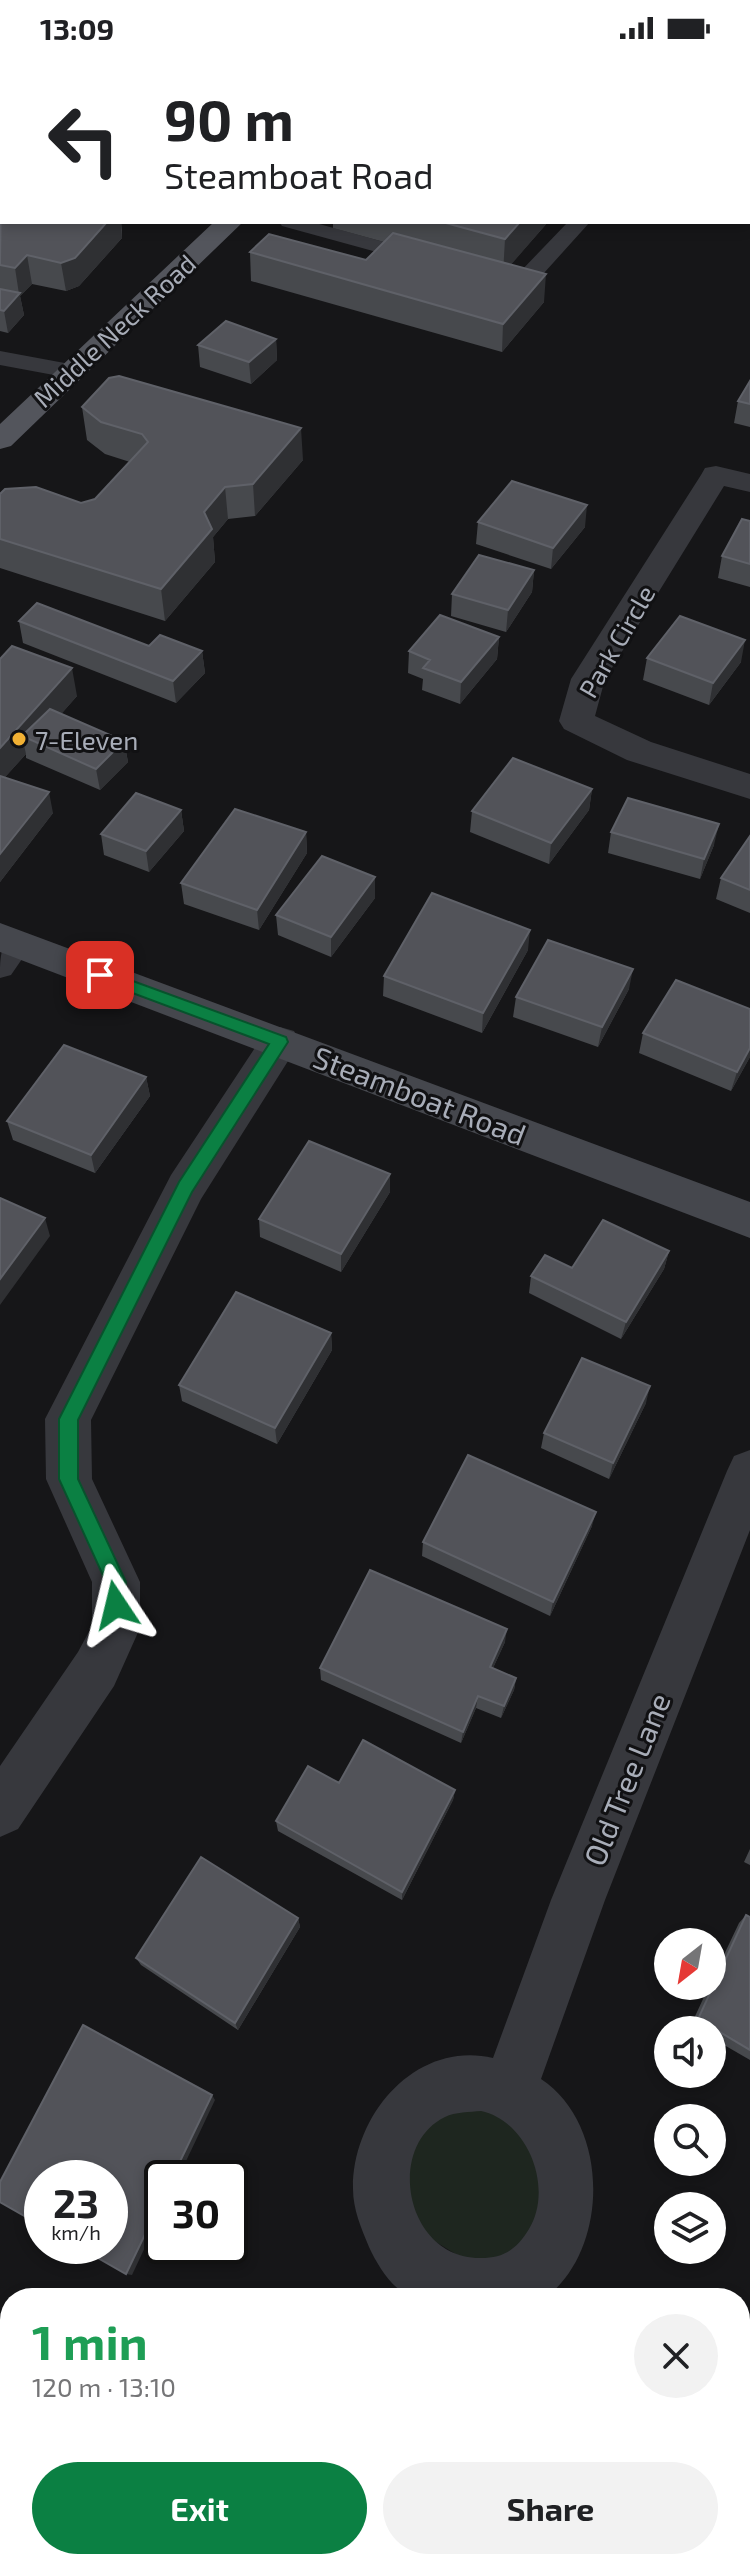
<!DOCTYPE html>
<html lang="en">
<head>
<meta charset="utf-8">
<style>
  body { margin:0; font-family:"Exo 2",sans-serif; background:#f2f2f2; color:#202124; height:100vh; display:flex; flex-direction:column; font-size:30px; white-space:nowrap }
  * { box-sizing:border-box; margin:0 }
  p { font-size:26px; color:#757577 }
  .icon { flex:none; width:44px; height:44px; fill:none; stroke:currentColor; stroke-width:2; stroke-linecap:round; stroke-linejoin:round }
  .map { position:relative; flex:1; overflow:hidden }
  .sheet { position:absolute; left:0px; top:2232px; width:750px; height:282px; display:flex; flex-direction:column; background:#fff; border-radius:32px 32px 0 0; box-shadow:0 4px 12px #0003 }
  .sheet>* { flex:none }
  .banner { position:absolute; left:0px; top:0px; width:750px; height:168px; box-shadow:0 4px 12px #0003; background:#fff; color:#202124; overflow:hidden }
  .needle { width:52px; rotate:211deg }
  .tools { position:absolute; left:654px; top:1872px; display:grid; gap:16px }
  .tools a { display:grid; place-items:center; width:72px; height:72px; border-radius:50%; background:#fff; box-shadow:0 4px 12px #0003; font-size:40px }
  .speed { position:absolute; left:24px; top:2104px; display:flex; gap:16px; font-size:40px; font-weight:700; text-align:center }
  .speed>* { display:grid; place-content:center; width:104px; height:104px; border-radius:50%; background:#fff; box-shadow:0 4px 12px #0003; line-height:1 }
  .speed small { font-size:20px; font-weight:400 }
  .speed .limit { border:4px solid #111; border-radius:12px; background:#fff; color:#111 }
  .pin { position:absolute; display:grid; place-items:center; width:68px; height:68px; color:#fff; margin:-34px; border-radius:16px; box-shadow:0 4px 12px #0006 }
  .me { position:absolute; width:88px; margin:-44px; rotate:350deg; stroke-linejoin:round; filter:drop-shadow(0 0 6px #0008) }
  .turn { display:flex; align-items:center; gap:28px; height:168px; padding:0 32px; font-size:36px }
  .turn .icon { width:104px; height:104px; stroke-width:2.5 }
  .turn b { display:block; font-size:56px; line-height:68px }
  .round { display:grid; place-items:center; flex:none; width:84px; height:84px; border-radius:42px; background:#f2f2f2 }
  .headline { display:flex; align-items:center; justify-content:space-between; height:136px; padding:0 32px }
  h1 { font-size:48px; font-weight:700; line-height:60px; color:#1e9e55 }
  .button { display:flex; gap:16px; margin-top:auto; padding:16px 32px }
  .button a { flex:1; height:92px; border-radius:48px; background:#0b8043; color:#fff; font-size:32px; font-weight:700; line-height:92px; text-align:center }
  .button a+a { background:#f2f2f2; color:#202124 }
  .status { display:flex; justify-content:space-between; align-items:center; height:56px; padding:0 40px; background:#fff; direction:ltr }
  .status svg { height:22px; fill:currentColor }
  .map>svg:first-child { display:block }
  .green { fill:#1e261f }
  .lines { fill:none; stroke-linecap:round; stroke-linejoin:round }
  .lane { fill:#37383d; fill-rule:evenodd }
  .street { fill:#37383d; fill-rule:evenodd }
  .secondary { fill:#45474d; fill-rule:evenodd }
  .primary { fill:#53555c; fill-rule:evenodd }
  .wall { fill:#47494d }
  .shaded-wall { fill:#2f3033 }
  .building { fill:#525359; stroke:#5f6168; stroke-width:2 }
  .route { fill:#0b8043; stroke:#07532c; stroke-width:2 }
  .poi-dot { fill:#f2b134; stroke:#111113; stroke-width:3 }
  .labels { text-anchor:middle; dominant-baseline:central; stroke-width:6; stroke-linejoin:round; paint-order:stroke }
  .far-street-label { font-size:26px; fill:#a8adb8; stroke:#111113 }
  .far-poi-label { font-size:26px; fill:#a8adb8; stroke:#111113; text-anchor:start }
  .street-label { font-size:30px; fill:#a8adb8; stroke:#111113 }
</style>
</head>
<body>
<div class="status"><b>13:09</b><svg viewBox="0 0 49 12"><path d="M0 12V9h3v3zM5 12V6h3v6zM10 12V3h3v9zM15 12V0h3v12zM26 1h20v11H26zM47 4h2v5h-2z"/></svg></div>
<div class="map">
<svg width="750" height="2513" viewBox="0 0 750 2513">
  <rect width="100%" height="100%" fill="#161618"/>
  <path class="green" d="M477 2046 539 2088 545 2169 488 2218 402 2165 410 2080 428 2060Z"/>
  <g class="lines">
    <path class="lane" d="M279 166H312L431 199 435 203 424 209 282 170Z
      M568 166H590L535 227 516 233 486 227 483 222 486 217C498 215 509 222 519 217Z
      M0 295 70 308 78 310 81 315 78 320 70 322 0 309Z
      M18 876 28 879 33 887 11 919 0 922C0 902 0 883 18 876Z"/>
    <path class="street" d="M0 111H2V127H0Z
      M716 410 750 418V436L724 430 605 623 595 660 651 686 750 718V743L627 704 564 673 559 665 571 623 701 419 705 412Z
      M280 971 294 975 300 986 201 1143 91 1364 92 1423 140 1526V1572L114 1630 18 1773 0 1781V1710L78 1596 92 1570V1526L46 1423 45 1363 171 1119 266 975Z
      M750 1394V1474L605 1844 541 2023C610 2068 610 2194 545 2242 522 2242 426 2247 411 2241 391 2232 378 2210 369 2191 361 2172 353 2153 353 2133 352 2060 415 1984 493 2002L551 1844 727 1415 734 1400ZM481 2055C528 2065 554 2132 529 2173 517 2193 504 2202 481 2202 405 2203 385 2090 445 2061 455 2056 470 2056 481 2055Z"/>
    <path class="secondary" d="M656 0H688L689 2H657Z
      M748 10H750V25H748Z
      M0 867 750 1146V1182L0 896Z"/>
    <path class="primary" d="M397 0H423L396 2Z
      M214 166H243L11 390 0 393V368Z"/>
  </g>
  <path class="wall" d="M226 0H345L343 2H234Z
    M2 35V66H0V37Z
    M0 130 2 166H121L122 174V182L79 230 66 235 32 228 20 240 24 259 8 277 0 275Z
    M333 166H548L511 208 544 246 502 296 251 225 250 196 366 204 384 186 333 172Z
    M276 283 277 304 251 328 200 311 198 289Z
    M750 325V371L734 367 738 345Z
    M82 351 303 404 255 460 228 463 213 481 215 506 165 565 0 512V438L81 447 95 443 130 406 105 398 87 384Z
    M750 465V531L718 522 722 500Z
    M478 466 585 471 551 513 476 488Z
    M534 514 532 536 506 576 451 560 452 538Z
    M19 565 149 590 202 595 205 617 176 647 23 587Z
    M499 581 497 603 460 648 422 634 423 623 408 617 409 595Z
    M647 602 741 606 709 649 643 624Z
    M0 603 77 640 61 658 124 685 128 706 100 734 26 702V698L5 721 53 757 0 826Z
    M592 733 589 754 549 808 470 776 472 755Z
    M181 754 184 775 149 816 104 799 101 778Z
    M306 776 307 797 259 874 184 848 181 827Z
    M611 776 714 789 700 823 608 797Z
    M750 780V857L716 843 721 822Z
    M375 842 331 901 278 879 276 859Z
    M528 894 482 977 383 940 384 920Z
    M629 933 598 991 513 961 516 941Z
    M750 953V1001L731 1035 639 997 643 977Z
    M146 1021 150 1040 95 1117 13 1084 7 1065Z
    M390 1118V1136L341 1216 260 1181 259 1163Z
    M669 1195 664 1213 621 1283 529 1237 531 1220Z
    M331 1277 332 1294 277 1388 182 1345 179 1329Z
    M646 1347 609 1423 541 1392 544 1377Z
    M592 1470 550 1560 422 1500 423 1486Z
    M505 1586 493 1612 516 1622 514 1634 501 1662 476 1652 461 1687 321 1624 320 1612Z
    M339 1727 455 1734 453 1744 402 1844 278 1775 276 1765Z
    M750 1793V1809L744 1806Z
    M746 1859 750 1861V2004L712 1982V1974H699L691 1969 709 1930H712V1924L739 1867Z
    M298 1862 300 1871 238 1974 141 1909 136 1902Z
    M740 2318 745 2319 740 2504Z"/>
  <path class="shaded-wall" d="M319 0H345L343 2H319Z
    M107 166H121L122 182 79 230 66 235 61 207Z
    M520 166H548L503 218 505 183Z
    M27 199 32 228 20 240 24 259 8 277 4 255 19 238 15 212Z
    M546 218 544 246 502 296 503 268Z
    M276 283 277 304 251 328 249 306Z
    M301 372 303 404 255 460 253 428Z
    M225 431 228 463 213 481 215 506 165 565 161 533 204 456Z
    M587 449 585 471 551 513 553 492Z
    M534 514 532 536 506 576 508 554Z
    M499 581 497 603 460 648 461 626Z
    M745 584 741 606 709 649 713 627Z
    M202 595 205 617 176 647 173 625Z
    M72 612 77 640 36 687 22 680 26 698 0 727V692Z
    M124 685 128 706 100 734 96 713Z
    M592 733 589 754 549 808 551 787Z
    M49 736 53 757 0 826V798Z
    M181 754 184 775 149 816 146 795Z
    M719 768 714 789 700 823 704 803Z
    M306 776 307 797 259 874 257 854Z
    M375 821V842L331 901V881Z
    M530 874 528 894 482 977 483 957Z
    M633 913 629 933 598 991 602 971Z
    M750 992V1001L731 1035 737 1016Z
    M146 1021 150 1040 95 1117 91 1099Z
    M390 1118V1136L341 1216V1198Z
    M45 1162 50 1180 0 1249V1223Z
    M669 1195 664 1213 621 1283 626 1266Z
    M331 1277 332 1294 277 1388 275 1372Z
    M650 1330 646 1347 609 1423 613 1407Z
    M596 1456 592 1470 550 1560 553 1546Z
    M507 1573 505 1586 488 1623 490 1611Z
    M516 1622 514 1634 501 1662 504 1650Z
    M478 1640 476 1652 461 1687 463 1676Z
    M455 1734 453 1744 402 1844V1836Z
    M298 1862 300 1871 238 1974 235 1967Z
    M212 2039 215 2044 178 2122H172Z
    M162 2143V2155L132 2219 126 2218Z
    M0 2340 10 2346V2353L0 2347Z
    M84 2504H88L84 2513H80Z
    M481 2504H486L499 2513H493Z"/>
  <path class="building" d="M266 0H316L321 1 264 2Z
    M472 0H618L627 2H470Z
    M1 129H2V166H107L75 202 61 207 27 199 15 212 0 209Z
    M442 166H520L505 183Z
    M393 177 546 218 503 268 250 196 269 178 366 204Z
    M0 233 20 237 4 255 0 254Z
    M226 265 276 283 249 306 198 289Z
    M119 320 301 372 253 428 225 431 204 456 212 473 161 533 0 483V438L5 433 36 431 81 447 95 443 148 386 142 378 101 366 82 351 109 322Z
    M750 325V348L738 345Z
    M512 425 587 449 553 492 478 466Z
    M742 463 750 465V508L722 500Z
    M479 499 534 514 508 554 452 538Z
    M37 547 149 590 160 579 202 595 173 625 19 565Z
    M440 559 499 581 461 626 423 612 430 604 409 595Z
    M680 560 745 584 713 627 647 602Z
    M12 590 72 612 0 692V603Z
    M50 653 124 685 96 713 22 680Z
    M513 702 592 733 551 787 472 755Z
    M0 720 49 736 0 798Z
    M136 737 181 754 146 795 101 778Z
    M628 742 719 768 704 803 611 776Z
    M235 753 306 776 257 854 181 827Z
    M750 780V834L721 822Z
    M322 800 375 821 331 881 276 859Z
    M432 837 530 874 483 957 384 920Z
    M548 884 633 913 602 971 516 941Z
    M676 924 750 953V992L737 1016 643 977Z
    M64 989 146 1021 91 1099 7 1065Z
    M309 1085 390 1118 341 1198 259 1163Z
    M0 1142 45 1162 0 1223Z
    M603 1164 669 1195 626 1266 531 1220 545 1199 572 1212Z
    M236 1236 331 1277 275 1372 179 1329Z
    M582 1302 650 1330 613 1407 544 1377Z
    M468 1399 596 1456 553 1546 423 1486Z
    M370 1514 507 1573 490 1611 516 1622 504 1650 478 1640 463 1676 320 1612Z
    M363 1684 455 1734 402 1836 276 1765 308 1710 339 1727Z
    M201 1801 298 1862 235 1967 136 1902Z
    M746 1859 750 1861V1994L698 1963Z
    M83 1969 212 2039 172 2122H162V2143L126 2218 77 2190H110V2122H42V2170L0 2146V2126Z
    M745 2319 750 2322V2513L736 2504H740V2334Z
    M0 2347 10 2353V2504H84L80 2513H0Z
    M336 2504H481L493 2513H332Z"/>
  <path class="route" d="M100 913 286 981 288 986 192 1136 78 1364V1423L126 1526 123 1555 116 1558 109 1555 106 1526 59 1423V1363L179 1126 269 988 95 923V914Z"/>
  <circle class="poi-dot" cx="19" cy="683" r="8"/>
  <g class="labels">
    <g class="far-street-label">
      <text transform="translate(114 274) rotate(-43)">Middle Neck Road</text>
      <text transform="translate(616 585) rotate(-60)">Park Circle</text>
    </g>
    <g class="far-poi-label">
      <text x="35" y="683">7-Eleven</text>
    </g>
    <g class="street-label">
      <text transform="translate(420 1039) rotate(21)">Steamboat Road</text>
      <text transform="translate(626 1723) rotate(-68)">Old Tree Lane</text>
    </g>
  </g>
</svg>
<div class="tools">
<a><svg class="needle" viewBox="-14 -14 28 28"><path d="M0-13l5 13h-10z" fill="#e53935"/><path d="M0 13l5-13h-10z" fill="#757577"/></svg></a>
<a><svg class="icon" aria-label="sound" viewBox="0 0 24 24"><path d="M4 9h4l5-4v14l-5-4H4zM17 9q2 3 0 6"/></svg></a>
<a><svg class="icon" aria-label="search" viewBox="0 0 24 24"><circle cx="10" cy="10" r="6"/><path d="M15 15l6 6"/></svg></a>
<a><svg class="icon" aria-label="layers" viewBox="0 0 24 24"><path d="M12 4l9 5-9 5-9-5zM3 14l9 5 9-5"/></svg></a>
</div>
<div class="speed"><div>23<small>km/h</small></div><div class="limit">30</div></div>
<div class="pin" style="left:100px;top:919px;background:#d93025"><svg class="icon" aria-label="arrive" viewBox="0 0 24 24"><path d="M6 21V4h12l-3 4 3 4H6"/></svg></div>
<svg class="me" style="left:116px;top:1549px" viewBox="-20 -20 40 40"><path d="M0-17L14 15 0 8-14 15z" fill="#0b8043" stroke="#fff" stroke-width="4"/></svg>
<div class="banner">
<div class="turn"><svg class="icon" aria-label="left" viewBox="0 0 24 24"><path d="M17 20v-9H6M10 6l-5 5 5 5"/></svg><div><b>90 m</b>Steamboat Road</div></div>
</div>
<section class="sheet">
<div class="headline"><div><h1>1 min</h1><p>120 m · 13:10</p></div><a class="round"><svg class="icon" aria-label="close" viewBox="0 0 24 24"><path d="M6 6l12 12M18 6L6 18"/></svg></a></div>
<div class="button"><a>Exit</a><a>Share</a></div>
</section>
</div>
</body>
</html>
